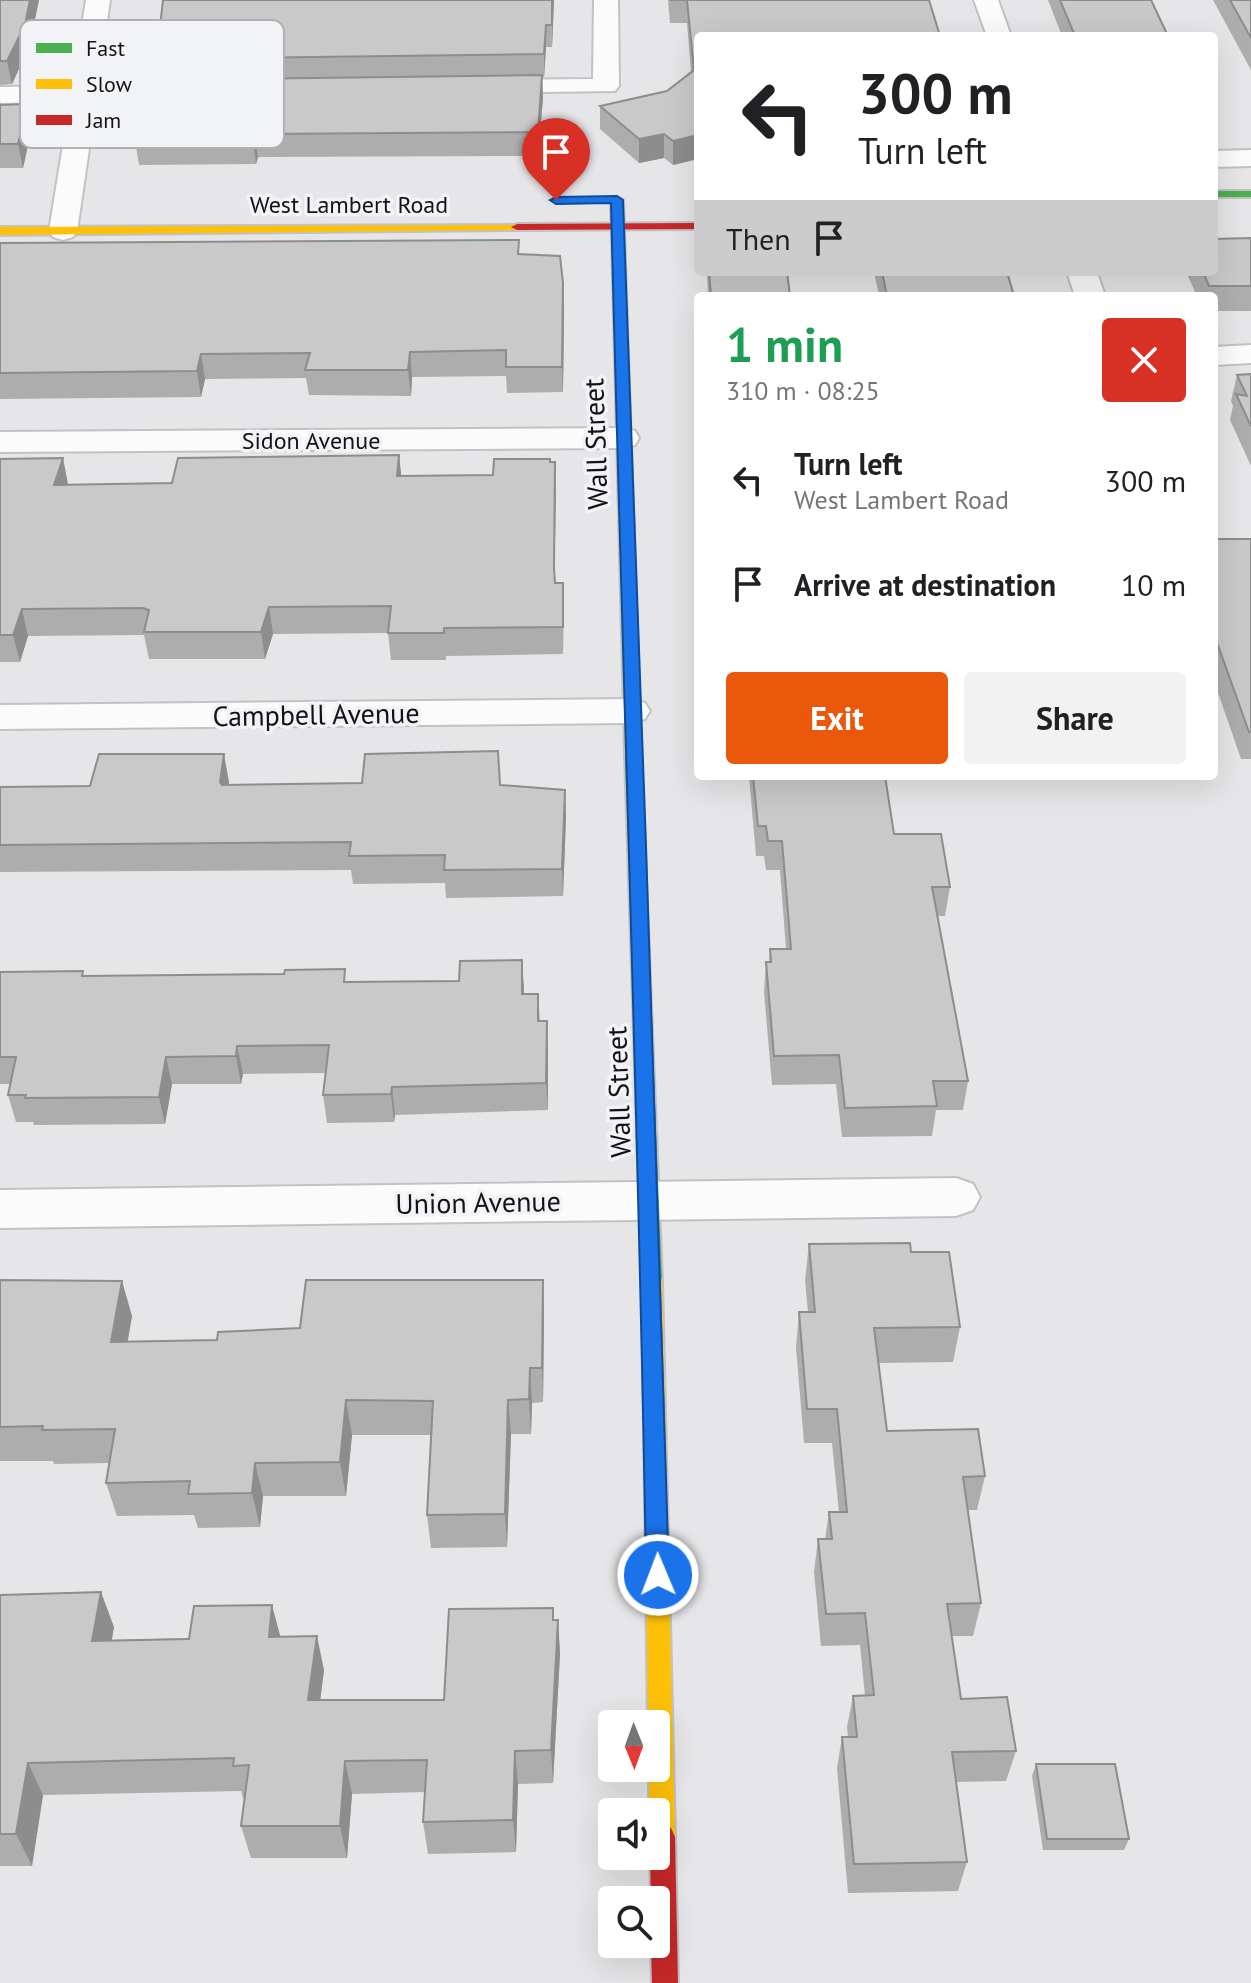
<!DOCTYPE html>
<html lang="en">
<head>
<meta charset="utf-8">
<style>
  body { margin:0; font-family:"PT Sans",sans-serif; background:#f2f2f2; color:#202124; height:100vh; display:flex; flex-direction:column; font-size:30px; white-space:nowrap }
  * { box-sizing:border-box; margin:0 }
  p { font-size:26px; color:#757577 }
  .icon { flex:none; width:44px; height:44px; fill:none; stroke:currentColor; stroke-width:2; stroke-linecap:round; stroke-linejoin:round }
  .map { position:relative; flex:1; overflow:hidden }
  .sheet { position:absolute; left:694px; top:292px; width:524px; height:488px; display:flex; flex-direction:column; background:#fff; border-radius:8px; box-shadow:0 8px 32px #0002 }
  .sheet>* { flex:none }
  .hud { position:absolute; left:694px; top:32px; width:524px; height:244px; border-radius:8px; box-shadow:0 8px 32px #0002; background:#fff; color:#202124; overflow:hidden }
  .needle { width:52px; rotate:179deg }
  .buttons { position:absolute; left:598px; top:1710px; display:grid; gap:16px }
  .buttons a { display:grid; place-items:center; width:72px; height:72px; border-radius:8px; background:#fff; box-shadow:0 8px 32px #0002; font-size:40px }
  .pin { position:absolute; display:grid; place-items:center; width:68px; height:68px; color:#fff; margin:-82px -34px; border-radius:50% 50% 50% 0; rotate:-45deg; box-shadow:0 0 8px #0007 }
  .pin .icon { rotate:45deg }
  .me { position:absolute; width:88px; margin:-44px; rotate:359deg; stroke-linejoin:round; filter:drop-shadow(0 0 6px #0008) }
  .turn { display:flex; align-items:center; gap:28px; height:168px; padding:0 32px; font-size:36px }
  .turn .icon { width:104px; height:104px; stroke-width:2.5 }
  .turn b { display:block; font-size:56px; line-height:68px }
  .then { display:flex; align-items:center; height:76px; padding:0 32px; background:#0003; gap:16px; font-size:30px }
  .round { display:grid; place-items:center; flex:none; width:84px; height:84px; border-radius:8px; background:#f2f2f2 }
  .overview { display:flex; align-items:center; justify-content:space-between; height:136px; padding:0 32px }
  h1 { font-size:48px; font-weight:700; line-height:60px; color:#1e9e55 }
  .button { display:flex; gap:16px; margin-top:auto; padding:16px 32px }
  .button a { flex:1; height:92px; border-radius:8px; background:#ea580c; color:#fff; font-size:32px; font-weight:700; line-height:92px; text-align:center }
  .button a+a { background:#f2f2f2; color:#202124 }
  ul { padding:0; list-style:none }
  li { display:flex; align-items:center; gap:24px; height:104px; padding:0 32px }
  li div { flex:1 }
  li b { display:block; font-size:30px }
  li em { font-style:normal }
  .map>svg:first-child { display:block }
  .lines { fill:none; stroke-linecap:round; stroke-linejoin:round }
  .street-casing { stroke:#c2c2c4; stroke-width:4 }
  .fast-casing { stroke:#c2c2c4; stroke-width:4 }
  .slow-casing { stroke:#c2c2c4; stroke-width:4 }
  .jam-casing { stroke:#c2c2c4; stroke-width:4 }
  .street { fill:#fbfbfc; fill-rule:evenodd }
  .fast { fill:#4caf50; fill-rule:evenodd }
  .slow { fill:#ffc107; fill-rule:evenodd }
  .jam { fill:#c62828; fill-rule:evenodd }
  .wall { fill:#aeadae }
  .shaded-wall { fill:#8d8d8d }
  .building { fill:#cac9ca; stroke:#8d8d8d; stroke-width:2 }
  .route { fill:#1a73e8; stroke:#114b97; stroke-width:2 }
  .labels { text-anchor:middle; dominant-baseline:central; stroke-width:7; stroke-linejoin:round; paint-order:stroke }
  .far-street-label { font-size:24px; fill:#131314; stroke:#f2f3f6 }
  .street-label { font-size:28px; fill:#131314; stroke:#f2f3f6 }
  .key { fill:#f2f3f6; stroke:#afb0b2; stroke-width:2 }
  .key-label { font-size:22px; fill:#131314 }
</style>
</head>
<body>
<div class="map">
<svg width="1251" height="1983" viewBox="0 0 1251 1983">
  <rect width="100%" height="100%" fill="#e6e6e8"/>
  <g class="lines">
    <g class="street-casing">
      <path id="street" d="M86 0H110L98 86 210 84 219 87 223 92 219 97 210 100 96 101 77 231 73 237 63 240 53 237 49 231 70 102 0 103V87L72 86Z
        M594 0H618L619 86 615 91 473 93 469 88 473 83 482 80 593 79Z
        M974 0H998L1011 36H987Z
        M1251 150V166L1214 167V151Z
        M1067 272H1097L1105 296H1075Z
        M1251 345V363L1214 365V347Z
        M623 428 635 431 639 438 635 445 623 448 0 452V432Z
        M631 699 645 703 650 711 645 719 631 723 0 729V705Z
        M956 1178 973 1184 980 1197 973 1210 956 1216 0 1228V1190Z"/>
    </g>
    <g class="fast-casing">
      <path id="fast" d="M1214 191H1251V197H1214Z
        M633 749 641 754 662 1280 659 1286 652 1288 645 1286 642 1280 625 754Z"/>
    </g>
    <g class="slow-casing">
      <path id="slow" d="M617 197 623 200 641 754 633 759 625 754 611 200Z
        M521 225 523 227 517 230 0 235V227Z
        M652 1272 659 1274 662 1280 675 1837 671 1846 662 1850 656 1847V1812H649V1768H656V1724H648L642 1280 645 1274Z"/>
    </g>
    <g class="jam-casing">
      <path id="jam" d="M698 223V229L517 230 511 227 517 224Z
        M662 1824 671 1828 675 1837 678 1983H652L651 1944H656V1900H651L650 1856H656V1827Z"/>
    </g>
    <use href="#street" class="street"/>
    <use href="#fast" class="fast"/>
    <use href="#slow" class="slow"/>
    <use href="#jam" class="jam"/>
  </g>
  <path class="wall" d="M0 0H39L29 47 12 84 0 85Z
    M163 0H554L552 47H546L544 77H542L543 98 538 156 258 157 256 164 139 165 135 141 166 80 161 38Z
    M668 0H929L698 36V159L673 165 664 158 639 163 600 129V106L667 91 691 72 687 23H670Z
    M1048 0H1151L1168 36H1062Z
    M1213 0H1251V70Z
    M0 101 1 105 32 127 23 168H0Z
    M1251 238V311H1214V296H1197L1186 272H1214Z
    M0 243 519 255 564 308 563 392 507 393 506 376 412 377 411 396 309 395 306 378 205 379 201 397 0 399Z
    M707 272H787L790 296H708Z
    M874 272H1007L1014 296H879Z
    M1251 374V466L1230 420 1233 406 1231 401 1237 375Z
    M399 455 401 476 493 475 555 462V581L564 610 563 654 446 656V660H391L388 633 273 634 265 659H149L144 635 28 636 20 662H0V459L68 484 172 483Z
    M1214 539H1251V759H1241L1214 681Z
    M749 776H914L885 777 894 834 950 887 945 916H937L968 1081 963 1110H936L932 1136 842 1137 836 1084 772 1085 764 992 766 962H769L770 949H786L780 870H766L764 856H756Z
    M229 782 228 785H500L565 790 566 817 563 896 446 898 445 883 353 884 351 870 0 872V787L90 786Z
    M0 972 84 976 347 982 524 994H538L540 1021H547L548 1110 395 1115 394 1122 327 1123 323 1095 326 1073 243 1074 241 1084H172L165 1124 34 1125 33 1122H16L8 1095 10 1084H0Z
    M809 1244 911 1252 960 1327 953 1362 879 1363 887 1431 985 1476 977 1510H968L981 1603 973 1636H951L961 1699 1016 1751 1006 1781 956 1782 967 1862 958 1891 848 1893 837 1768 842 1737H848L847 1727 853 1696H865L860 1645 821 1646 814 1572 818 1539H825L829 1512H839L832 1443H804L796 1347 799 1312H808L805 1280Z
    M0 1280 132 1316 128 1341 217 1340 300 1328 543 1280 544 1315 543 1402 532 1403 531 1434H511L507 1547 431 1548 427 1515 431 1435H352L346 1496H263L260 1527 198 1528 194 1515 117 1516 106 1483 109 1463 54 1464 53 1461H0Z
    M0 1595 114 1627 111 1640 280 1636 324 1670 320 1700H444L554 1620H558L560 1654 553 1783 518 1784 516 1852 428 1854 423 1822 425 1792 352 1794 347 1858H251L241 1826 244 1798H243L241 1791 43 1795 32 1866H0Z
    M1036 1764 1129 1839 1124 1850H1043L1032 1776Z"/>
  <path class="shaded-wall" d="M30 0H39L29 47 12 84 7 61Z
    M552 0H554L552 47Z
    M546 25V47L544 77V54Z
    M542 75 543 98 538 156V132Z
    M27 104 32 127 23 168 18 144Z
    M254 134 258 157 256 164 253 140Z
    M664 134V158L639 163V139Z
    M698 135V159L673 165V141Z
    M563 283 564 308 563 392 562 367Z
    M410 352 412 377 411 396 408 370Z
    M201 354 205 379 201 397 197 371Z
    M399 455 402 482 397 476Z
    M63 458 68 484 54 485Z
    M555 462 556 488 554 595V568Z
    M269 607 273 634 265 659 261 632Z
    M22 609 28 636 20 662 13 635Z
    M224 754 229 782 225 810 220 782Z
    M565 790 566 817 563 896 562 869Z
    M522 960 524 988 523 1022 522 994Z
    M547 1021 548 1048V1110L546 1083Z
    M237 1046 243 1074 241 1084 236 1056Z
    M166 1057 172 1084 165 1124 159 1097Z
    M392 1087 395 1115 394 1122 391 1094Z
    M543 1280 544 1315 543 1402 542 1368Z
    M122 1281 132 1316 121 1376 111 1342Z
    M530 1368 532 1403 531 1434 529 1399Z
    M346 1400 352 1435 346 1496 340 1462Z
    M508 1400 511 1434 507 1547 505 1514Z
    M255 1463 263 1496 260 1527 252 1493Z
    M101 1592 114 1627 106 1675 92 1641Z
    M272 1605 281 1639 269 1637Z
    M558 1620 560 1654 553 1783 551 1750Z
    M317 1636 324 1670 316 1734 308 1700Z
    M515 1751 518 1784 516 1852 513 1820Z
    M345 1761 352 1794 347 1858 340 1826Z
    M28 1763 43 1795 32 1866 16 1834Z"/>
  <path class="building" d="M0 0H30L25 25 7 61H0Z
    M163 0H552V25H546L544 54 162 59 169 38H161L164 27H160Z
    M670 0H929L940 36H698V135L673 141 664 134 639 139 600 106 667 91 694 70 687 0Z
    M1060 0H1151L1168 36H1075Z
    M1230 0H1251V38Z
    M542 75 538 132 254 134 253 140 135 141 155 80Z
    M27 104 18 144H0V105Z
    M1251 238V286H1209L1203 272H1214V239Z
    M519 240 518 254 560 256 563 283 562 367H506V350L410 352 408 370H305L310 353 201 354 197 371 0 373V243Z
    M709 272H787L790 296H711Z
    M882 272H1007L1014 296H887Z
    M1251 374V426L1236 394 1247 396 1237 375Z
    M399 455 397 476 493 475 494 459H550V462H555L554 568 555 583H563V627L444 628V633H388L391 606 269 607 261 632H144L149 610 143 608 22 609 13 635H0V459L63 458 54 485 172 483 178 458Z
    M1214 539H1251V732H1249L1214 634Z
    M498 751 500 785 565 790 562 869 444 870 445 855 349 856 351 842 0 845V787L90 786 99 754H224L220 782 222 785 362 783 365 754Z
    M753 776H885L894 834H941L950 887H932L968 1081H933L937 1106 845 1108 839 1055 774 1056 766 962H771L770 949H791L782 841H768L766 826H758Z
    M522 960V994H538V1021H547L546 1083 392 1087 391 1094 323 1095 329 1045 237 1046 236 1056 166 1057 159 1097 25 1098 26 1095H8L16 1057H0V972L83 971 82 976 284 974 285 970 345 969 344 982 459 981 460 961Z
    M910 1243 911 1252H949L960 1327 874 1328 887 1431 978 1429 985 1476 963 1477 981 1603 947 1604 961 1699 1007 1697 1016 1751 952 1752 967 1862 854 1864 842 1737H857L853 1696 874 1695 865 1613 826 1614 818 1539H832L829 1512H847L837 1409H807L799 1312H815L809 1244Z
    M0 1280 122 1281 111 1342 217 1340 218 1332 300 1328 306 1280H543L542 1368H530L529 1399 508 1400 505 1514 427 1515 433 1401 346 1400 340 1462 255 1463 252 1493 188 1494 190 1481 106 1483 115 1429 42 1430 43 1426 0 1427Z
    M101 1592 92 1641 189 1639 194 1606 272 1605 269 1637 317 1636 308 1700H444L449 1609 553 1608V1620H558L551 1750 515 1751 513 1820 423 1822 427 1760 345 1761 340 1826H241L249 1765 233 1766 234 1758 28 1763 16 1834H0V1595Z
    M1036 1764H1115L1129 1839H1047Z"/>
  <path class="route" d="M617 196 623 200C638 658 658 1117 669 1575L666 1583 658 1586 649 1583 646 1575C639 1118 622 661 611 203L556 204 550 200 556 197Z"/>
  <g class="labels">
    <g class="far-street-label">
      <text x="349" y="204">West Lambert Road</text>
      <text x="311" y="440">Sidon Avenue</text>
    </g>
    <g class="street-label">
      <text transform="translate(595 444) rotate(-92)">Wall Street</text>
      <text transform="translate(316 714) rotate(-1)">Campbell Avenue</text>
      <text transform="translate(618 1092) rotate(-92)">Wall Street</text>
      <text transform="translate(478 1202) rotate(-1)">Union Avenue</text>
    </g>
  </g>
  <rect x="20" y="20" width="264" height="128" rx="12" class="key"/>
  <rect x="36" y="43" width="36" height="10" fill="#4caf50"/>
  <rect x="36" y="79" width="36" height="10" fill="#ffc107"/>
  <rect x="36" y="115" width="36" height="10" fill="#c62828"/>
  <g class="key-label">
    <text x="86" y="56">Fast</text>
    <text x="86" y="92">Slow</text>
    <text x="86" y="128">Jam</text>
  </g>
</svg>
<div class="buttons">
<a><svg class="needle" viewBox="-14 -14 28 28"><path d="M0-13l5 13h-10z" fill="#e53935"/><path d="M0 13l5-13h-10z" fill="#757577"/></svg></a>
<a><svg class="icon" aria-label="sound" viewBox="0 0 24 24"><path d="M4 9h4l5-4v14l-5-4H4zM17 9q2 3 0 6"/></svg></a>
<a><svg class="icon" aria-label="search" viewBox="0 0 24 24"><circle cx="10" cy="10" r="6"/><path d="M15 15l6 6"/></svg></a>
</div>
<div class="pin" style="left:556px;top:200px;background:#d93025"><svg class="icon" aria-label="arrive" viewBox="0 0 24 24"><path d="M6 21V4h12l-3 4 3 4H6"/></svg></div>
<svg class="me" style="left:658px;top:1575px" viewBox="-20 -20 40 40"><circle r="17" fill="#1a73e8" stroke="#fff" stroke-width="3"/><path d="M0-11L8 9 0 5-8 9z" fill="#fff"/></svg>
<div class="hud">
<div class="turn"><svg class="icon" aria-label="left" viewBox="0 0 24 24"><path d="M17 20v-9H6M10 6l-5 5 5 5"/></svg><div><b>300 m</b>Turn left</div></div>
<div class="then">Then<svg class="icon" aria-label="arrive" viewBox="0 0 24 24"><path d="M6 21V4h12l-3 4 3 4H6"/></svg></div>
</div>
<section class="sheet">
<div class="overview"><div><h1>1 min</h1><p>310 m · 08:25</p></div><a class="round" style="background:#d93025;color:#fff"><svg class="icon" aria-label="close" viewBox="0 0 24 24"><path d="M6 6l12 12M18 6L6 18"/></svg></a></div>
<ul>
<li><svg class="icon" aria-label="left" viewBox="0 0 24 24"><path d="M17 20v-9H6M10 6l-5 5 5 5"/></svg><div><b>Turn left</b><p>West Lambert Road</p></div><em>300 m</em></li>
<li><svg class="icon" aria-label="arrive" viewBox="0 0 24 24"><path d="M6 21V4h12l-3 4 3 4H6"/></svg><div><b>Arrive at destination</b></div><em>10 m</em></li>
</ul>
<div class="button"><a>Exit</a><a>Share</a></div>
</section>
</div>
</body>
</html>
